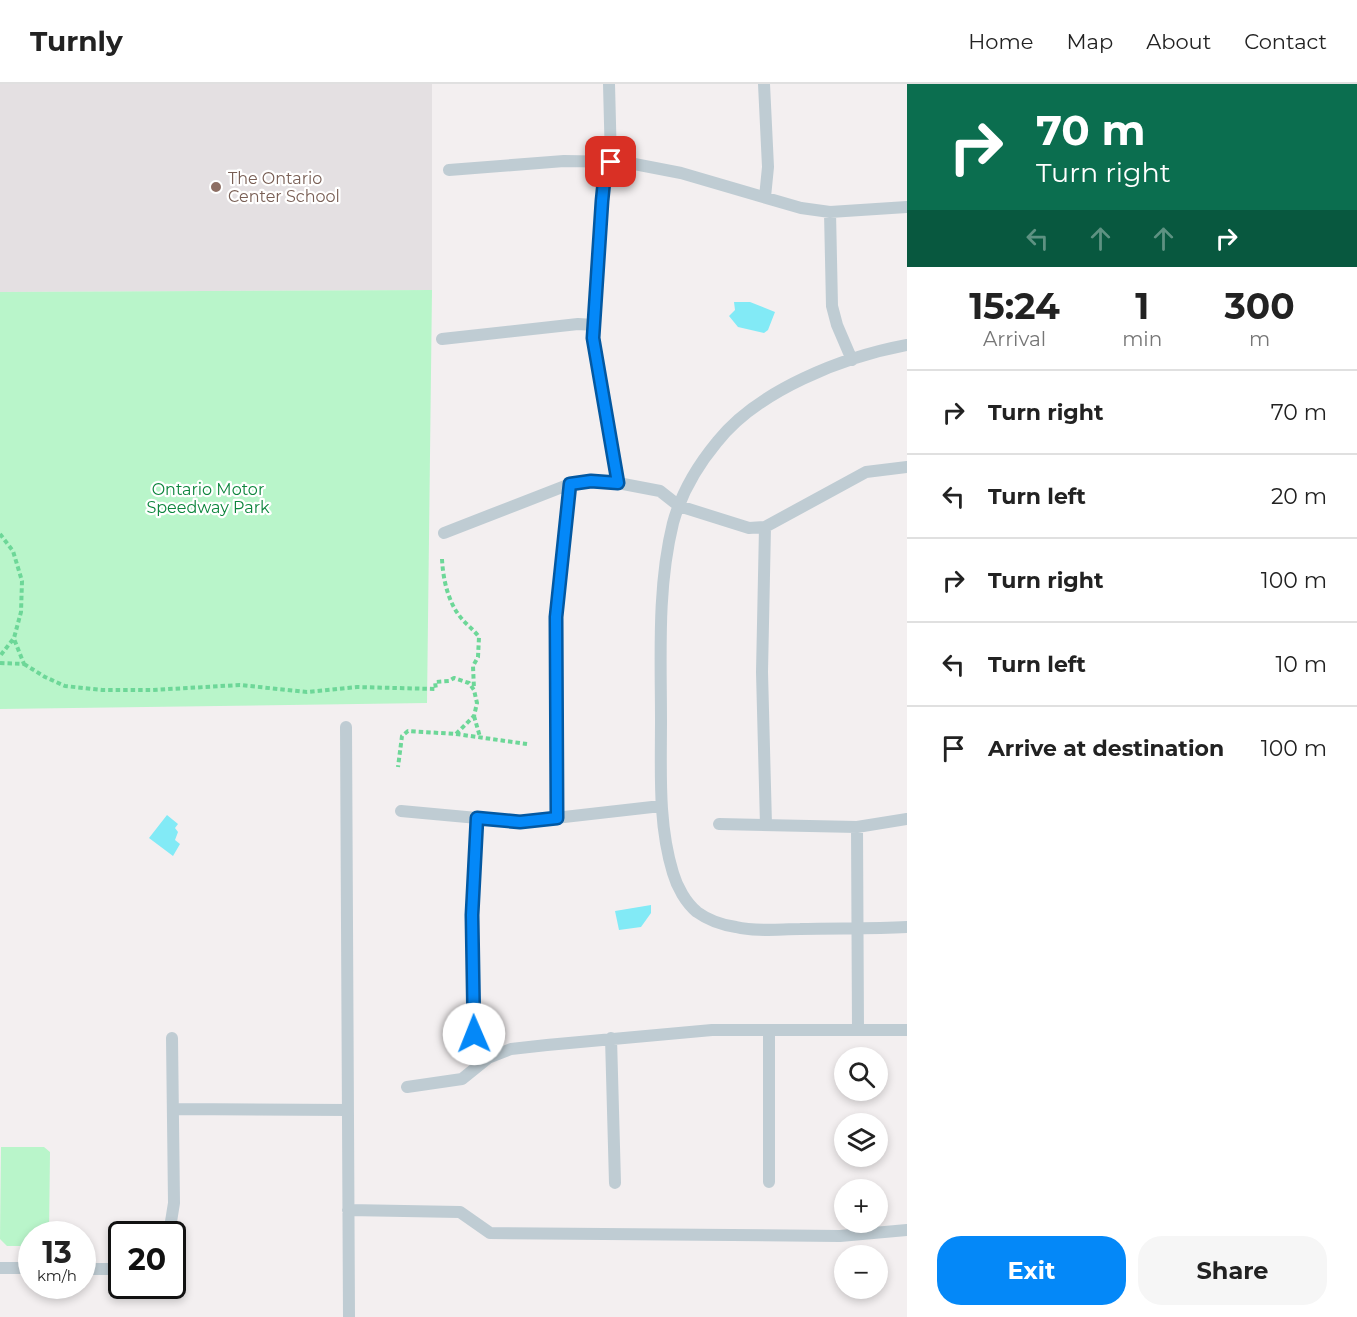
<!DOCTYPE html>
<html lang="en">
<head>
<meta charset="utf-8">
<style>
  body { margin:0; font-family:Montserrat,sans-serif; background:#f6f6f6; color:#222; height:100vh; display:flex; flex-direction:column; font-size:22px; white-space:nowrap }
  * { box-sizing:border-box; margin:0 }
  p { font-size:20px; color:#767676 }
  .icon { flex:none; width:33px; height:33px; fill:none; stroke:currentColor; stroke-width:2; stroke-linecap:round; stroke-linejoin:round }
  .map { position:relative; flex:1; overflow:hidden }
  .panel { display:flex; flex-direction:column; background:#fff; width:450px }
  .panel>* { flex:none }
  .banner { background:#0b6e4f; color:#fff; overflow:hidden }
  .fabs { position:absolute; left:834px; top:963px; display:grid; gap:12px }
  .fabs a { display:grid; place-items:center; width:54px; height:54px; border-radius:50%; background:#fff; box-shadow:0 3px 9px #0003; font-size:30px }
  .speed { position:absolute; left:18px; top:1137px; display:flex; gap:12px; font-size:30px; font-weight:700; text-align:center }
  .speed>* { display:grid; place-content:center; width:78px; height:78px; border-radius:50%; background:#fff; box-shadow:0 3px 9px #0003; line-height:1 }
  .speed small { font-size:15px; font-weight:400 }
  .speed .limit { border:3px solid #111; border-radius:9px; background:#fff; color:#111 }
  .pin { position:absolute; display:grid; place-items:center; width:51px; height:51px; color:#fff; margin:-26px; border-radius:12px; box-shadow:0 3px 9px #0006 }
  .me { position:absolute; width:66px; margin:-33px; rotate:359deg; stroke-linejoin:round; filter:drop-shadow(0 0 4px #0008) }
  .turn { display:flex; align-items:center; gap:21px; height:126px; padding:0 30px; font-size:27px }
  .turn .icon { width:78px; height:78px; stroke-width:2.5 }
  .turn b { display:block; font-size:42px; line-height:51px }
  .lanes { display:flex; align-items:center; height:57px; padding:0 30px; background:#0003; justify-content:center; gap:30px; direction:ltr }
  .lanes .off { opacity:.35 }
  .eta { display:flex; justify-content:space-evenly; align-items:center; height:102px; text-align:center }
  .eta b { font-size:36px; font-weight:700; line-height:42px }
  .primary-button { display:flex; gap:12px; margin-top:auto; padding:12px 30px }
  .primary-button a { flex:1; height:69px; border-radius:24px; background:#0488f8; color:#fff; font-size:24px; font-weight:700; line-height:69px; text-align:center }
  .primary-button a+a { background:#f6f6f6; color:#222 }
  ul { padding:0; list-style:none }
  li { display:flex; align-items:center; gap:18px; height:84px; padding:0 30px; border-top:2px solid #e0e0e0 }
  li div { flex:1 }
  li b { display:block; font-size:22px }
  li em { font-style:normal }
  header { display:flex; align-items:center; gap:36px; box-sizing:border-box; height:84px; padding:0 30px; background:#fff; border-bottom:2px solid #e0e0e0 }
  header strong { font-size:28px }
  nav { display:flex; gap:33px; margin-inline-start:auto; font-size:21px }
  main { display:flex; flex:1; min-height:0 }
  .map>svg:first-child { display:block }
  .education { fill:#e4e0e2 }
  .green { fill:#b9f5ca }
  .water { fill:#82eaf6 }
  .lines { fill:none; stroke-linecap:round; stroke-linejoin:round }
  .path { stroke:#6dd798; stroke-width:4; stroke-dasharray:4.5 3; stroke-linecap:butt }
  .service { stroke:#bfccd3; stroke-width:12 }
  .route-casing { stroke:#0358a1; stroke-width:15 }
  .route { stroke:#0488f8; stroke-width:10 }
  .education-dot { fill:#8d6e63; stroke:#fff; stroke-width:2 }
  .labels { text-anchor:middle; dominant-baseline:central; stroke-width:4.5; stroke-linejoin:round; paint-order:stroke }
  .education-label { font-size:16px; fill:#785e54; stroke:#fff; text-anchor:start }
  .park-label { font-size:16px; fill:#0c853c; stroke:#fff }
</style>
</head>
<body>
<header>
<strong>Turnly</strong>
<nav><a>Home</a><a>Map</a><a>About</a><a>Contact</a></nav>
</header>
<main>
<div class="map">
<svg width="907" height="1233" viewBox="0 0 907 1233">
  <rect width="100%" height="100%" fill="#f3eff0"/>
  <path class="education" d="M0 0H432V206L0 208Z"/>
  <path class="green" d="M432 206 427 619 0 625V208Z
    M1 1063H44L50 1068 49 1150H32L31 1162H7L0 1155Z"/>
  <path class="water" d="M734 218H750L775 228 768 246 764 249 738 243 729 232 735 226Z
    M167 731 178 740 175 744 178 748 175 756 180 760 173 772 149 754Z
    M651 821V829L641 843 619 846 615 827Z"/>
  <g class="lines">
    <path class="path" d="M0 450 13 467 22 497 21 528 14 554 0 572
      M442 475C443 495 448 519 462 535 467 541 474 546 479 553L478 573 473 582 474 605
      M0 579 24 580 14 555
      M24 580 45 593 65 602 102 606H152L240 601 307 608 357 603 436 605 435 598 449 597 454 594 469 599 474 606 477 619 474 632 456 650 408 647 402 652 398 683
      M474 632 480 653
      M456 650 527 660"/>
    <path class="service" d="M609 0 611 78 604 97 602 117 593 254 618 399
      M764 0 768 83 765 113
      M449 86 564 77 624 78 681 89 801 124 830 128 907 123
      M830 128 832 222 837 241 852 276
      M442 255 578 240 594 241
      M907 261C843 273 758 306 717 358 698 381 681 410 673 439 657 504 661 572 661 637 661 688 658 740 673 789 677 803 686 819 697 828 708 836 722 841 736 843 756 848 780 845 800 845 836 844 872 845 907 843
      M765 443 762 588 766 741
      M444 449 570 400 591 397 618 399 660 407 679 422 749 444 765 443 866 388 907 383
      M346 643 349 1233
      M401 727 520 738 661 722
      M557 733 556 533 570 400
      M477 734 472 831 474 950 488 974
      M719 740 857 743 907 735
      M857 743 858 946
      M769 946V1098
      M611 954 615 1099
      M407 1003 462 995 488 974 511 965 547 961 712 946H907
      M173 1025 348 1026
      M348 1126 460 1128 490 1149 840 1152 907 1146
      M169 1150 174 1119 172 954
      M0 1184H32
      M82 1185H122"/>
  </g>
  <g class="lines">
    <g class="route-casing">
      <path id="route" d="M474 950 472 831 477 734 520 738 557 734 556 533 570 400 591 397 618 399 593 254 602 117 604 97 611 78"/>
    </g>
    <use href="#route" class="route"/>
  </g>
  <circle class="education-dot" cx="216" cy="103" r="6"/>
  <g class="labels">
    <g class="education-label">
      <text x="228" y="94">The Ontario<tspan x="228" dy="18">Center School</tspan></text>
    </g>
    <g class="park-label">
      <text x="208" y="405">Ontario Motor<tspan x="208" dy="18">Speedway Park</tspan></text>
    </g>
  </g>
</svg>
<div class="fabs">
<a><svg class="icon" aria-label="search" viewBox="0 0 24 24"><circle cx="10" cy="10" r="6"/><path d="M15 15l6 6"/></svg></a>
<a><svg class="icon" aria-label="layers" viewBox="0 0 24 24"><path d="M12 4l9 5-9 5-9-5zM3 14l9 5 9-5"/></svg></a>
<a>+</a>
<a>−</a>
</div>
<div class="speed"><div>13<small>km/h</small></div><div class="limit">20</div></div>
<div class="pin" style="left:611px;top:78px;background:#d93025"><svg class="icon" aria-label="arrive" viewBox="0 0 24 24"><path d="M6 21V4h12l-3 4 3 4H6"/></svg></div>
<svg class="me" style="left:474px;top:950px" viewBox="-20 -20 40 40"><circle r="19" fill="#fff"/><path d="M0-13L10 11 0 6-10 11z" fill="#0488f8"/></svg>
</div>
<section class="panel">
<div class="banner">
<div class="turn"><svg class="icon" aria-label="right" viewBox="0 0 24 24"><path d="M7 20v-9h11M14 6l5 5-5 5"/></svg><div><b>70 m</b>Turn right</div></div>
<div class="lanes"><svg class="icon off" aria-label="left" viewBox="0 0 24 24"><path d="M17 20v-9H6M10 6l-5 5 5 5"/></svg><svg class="icon off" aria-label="ahead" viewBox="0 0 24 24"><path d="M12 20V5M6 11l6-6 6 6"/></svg><svg class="icon off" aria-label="ahead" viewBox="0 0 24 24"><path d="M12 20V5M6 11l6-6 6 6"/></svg><svg class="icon" aria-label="right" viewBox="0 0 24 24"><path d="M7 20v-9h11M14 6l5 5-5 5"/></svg></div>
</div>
<div class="eta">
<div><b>15:24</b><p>Arrival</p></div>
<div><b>1</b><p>min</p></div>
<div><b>300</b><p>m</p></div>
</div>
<ul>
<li><svg class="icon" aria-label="right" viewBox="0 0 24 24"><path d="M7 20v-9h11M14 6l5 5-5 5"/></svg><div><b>Turn right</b></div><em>70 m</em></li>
<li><svg class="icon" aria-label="left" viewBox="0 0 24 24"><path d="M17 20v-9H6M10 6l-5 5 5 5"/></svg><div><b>Turn left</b></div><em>20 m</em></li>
<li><svg class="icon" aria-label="right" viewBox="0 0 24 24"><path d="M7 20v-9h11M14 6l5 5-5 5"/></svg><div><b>Turn right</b></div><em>100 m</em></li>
<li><svg class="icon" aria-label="left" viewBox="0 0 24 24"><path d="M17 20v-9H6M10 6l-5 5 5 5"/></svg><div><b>Turn left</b></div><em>10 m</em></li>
<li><svg class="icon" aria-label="arrive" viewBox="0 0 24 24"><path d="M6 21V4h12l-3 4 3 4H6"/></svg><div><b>Arrive at destination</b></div><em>100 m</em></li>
</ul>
<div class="primary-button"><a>Exit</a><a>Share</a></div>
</section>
</main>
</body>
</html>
